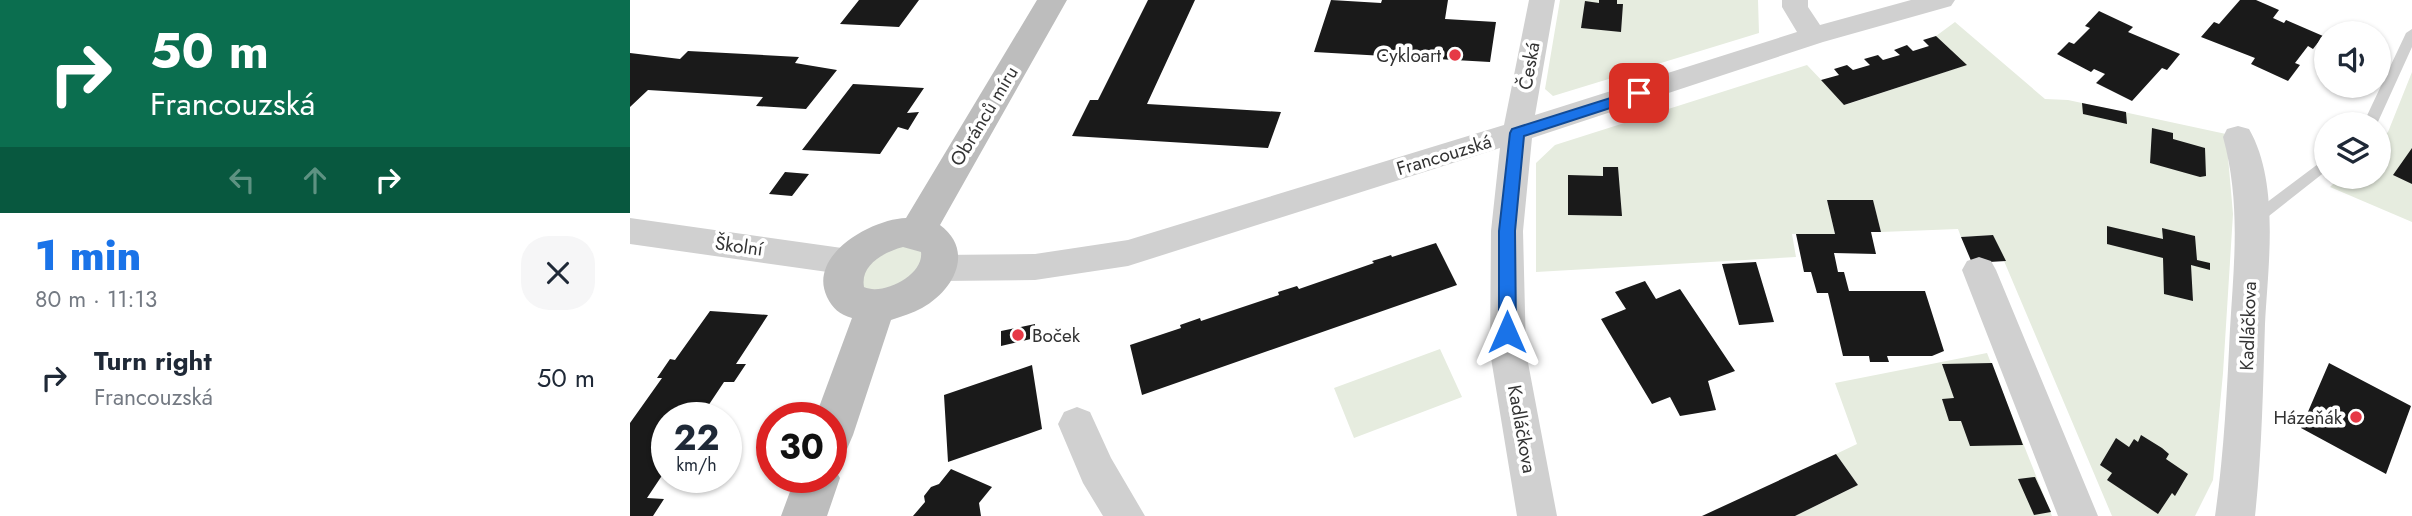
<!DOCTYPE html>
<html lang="en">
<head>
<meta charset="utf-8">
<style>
  body { margin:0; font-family:Jost,sans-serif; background:#f6f6f7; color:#1f2937; height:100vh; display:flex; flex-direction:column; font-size:26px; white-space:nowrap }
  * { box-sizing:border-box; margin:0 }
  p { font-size:23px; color:#747a83 }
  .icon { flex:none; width:38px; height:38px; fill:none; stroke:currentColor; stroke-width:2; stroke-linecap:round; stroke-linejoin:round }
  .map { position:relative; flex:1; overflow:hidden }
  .details { display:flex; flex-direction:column; background:#fff; width:630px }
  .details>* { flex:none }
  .banner { background:#0b6e4f; color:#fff; overflow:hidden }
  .fabs { position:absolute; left:1684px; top:21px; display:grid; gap:14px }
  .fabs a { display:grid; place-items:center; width:77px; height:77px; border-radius:50%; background:#fff; box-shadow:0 2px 5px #0004; font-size:35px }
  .speed { position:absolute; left:21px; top:402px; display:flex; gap:14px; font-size:35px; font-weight:700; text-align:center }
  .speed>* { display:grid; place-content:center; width:91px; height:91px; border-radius:50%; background:#fff; box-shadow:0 2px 5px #0004; line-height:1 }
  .speed small { font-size:18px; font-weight:400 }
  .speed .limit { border:10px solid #d22; background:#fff; color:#111 }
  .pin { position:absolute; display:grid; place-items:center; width:60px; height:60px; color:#fff; margin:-30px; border-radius:14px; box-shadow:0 4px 10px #0006 }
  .me { position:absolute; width:77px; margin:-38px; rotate:0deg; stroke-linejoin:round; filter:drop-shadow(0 0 5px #0008) }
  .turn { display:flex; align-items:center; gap:24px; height:147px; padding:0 35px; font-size:32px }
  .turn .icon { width:91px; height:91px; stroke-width:2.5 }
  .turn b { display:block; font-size:49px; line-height:60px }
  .lanes { display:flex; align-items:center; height:66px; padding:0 35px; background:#0003; justify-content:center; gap:35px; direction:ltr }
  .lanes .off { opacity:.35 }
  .round { display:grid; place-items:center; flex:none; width:74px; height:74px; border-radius:28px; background:#f6f6f7 }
  .headline { display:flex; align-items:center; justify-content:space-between; height:119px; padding:0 35px }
  h1 { font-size:42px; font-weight:800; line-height:52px; color:#1a73e8 }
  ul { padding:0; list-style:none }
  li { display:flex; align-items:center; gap:21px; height:91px; padding:0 35px }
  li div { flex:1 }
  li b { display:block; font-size:26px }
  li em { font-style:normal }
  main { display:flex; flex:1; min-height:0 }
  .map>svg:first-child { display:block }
  .green { fill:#e6ecdf }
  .building { fill:#1a1a1a }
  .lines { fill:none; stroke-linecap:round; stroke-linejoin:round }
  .lane { fill:#d0d0d0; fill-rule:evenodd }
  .street { fill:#d0d0d0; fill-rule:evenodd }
  .secondary { fill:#bdbdbd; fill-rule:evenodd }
  .route { fill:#1a73e8; stroke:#114b97; stroke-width:2 }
  .poi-dot { fill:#e63946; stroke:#fff; stroke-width:2.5 }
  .labels { text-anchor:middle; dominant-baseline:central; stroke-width:7; stroke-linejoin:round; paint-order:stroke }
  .poi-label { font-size:19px; fill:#333; stroke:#fff; text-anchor:end }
  .street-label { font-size:19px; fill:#333; stroke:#fff }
</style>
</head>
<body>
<main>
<section class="details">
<div class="banner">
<div class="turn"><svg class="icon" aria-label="right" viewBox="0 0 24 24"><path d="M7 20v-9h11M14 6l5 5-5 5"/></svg><div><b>50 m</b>Francouzská</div></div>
<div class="lanes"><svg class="icon off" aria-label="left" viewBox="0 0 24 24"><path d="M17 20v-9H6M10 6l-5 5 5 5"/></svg><svg class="icon off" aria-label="ahead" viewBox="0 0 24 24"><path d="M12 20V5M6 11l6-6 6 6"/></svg><svg class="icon" aria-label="right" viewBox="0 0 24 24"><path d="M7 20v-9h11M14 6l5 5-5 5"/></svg></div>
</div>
<div class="headline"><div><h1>1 min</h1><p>80 m · 11:13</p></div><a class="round"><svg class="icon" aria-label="close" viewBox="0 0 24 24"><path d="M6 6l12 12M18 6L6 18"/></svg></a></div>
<ul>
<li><svg class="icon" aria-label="right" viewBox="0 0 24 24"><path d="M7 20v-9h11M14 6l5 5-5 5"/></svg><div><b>Turn right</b><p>Francouzská</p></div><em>50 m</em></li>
</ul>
</section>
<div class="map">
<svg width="1782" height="516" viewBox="0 0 1782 516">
  <rect width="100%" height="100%" fill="#fff"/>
  <path class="green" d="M930 0H1128L1129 33 923 96 915 89Z
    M1325 22 1415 99 1438 100 1596 134 1603 214 1593 373 1583 480 1565 516H1482L1363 235 1331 237 1328 229 1251 232 1243 201 1197 200 1205 234H1162L1166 257 906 272V163L925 145 1177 65 1215 105 1336 65 1306 36Z
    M1782 72V222L1700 187 1710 177H1748V141L1758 132Z
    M277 245 291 251 294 265 264 291 236 289 231 284C233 256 253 252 277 245Z
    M810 349 832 397 724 438 704 388Z
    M1357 353 1422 516H1165L1228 485 1206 454 1227 444 1205 383Z"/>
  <path class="building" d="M229 0H289L269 27 210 24Z
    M518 0H565L517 104 651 112 638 148 442 136 460 100H468Z
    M701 0 751 3 752 0H818L815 19 866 22 860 62 684 52Z
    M969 0H987V4H993L991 32 951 28 955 1 969 3Z
    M1610 0H1626L1649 10 1643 18 1654 23 1656 20 1693 36 1683 49 1678 46 1665 63 1670 65 1658 81 1621 64 1625 58 1571 37 1584 22 1589 24Z
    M1469 11 1503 27 1498 32 1550 54 1537 70 1532 68 1502 101 1466 83 1475 74 1464 69 1461 72 1427 54 1439 42 1444 44 1460 28 1455 26Z
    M1306 36 1337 65 1214 105 1191 80 1209 75 1204 69 1217 65 1223 70 1240 65 1234 59 1248 55 1253 60 1270 55 1264 50 1277 45 1283 51 1299 46 1293 40Z
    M58 51 169 57 165 63 207 70 176 109 126 106 133 97 18 90 0 107V53L50 59Z
    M223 84 294 88 277 113 289 112 278 130 268 127 250 154 172 150Z
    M1452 103 1496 112 1497 124 1453 114Z
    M1522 128 1543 133V139L1575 148 1576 176 1570 177 1520 163Z
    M1782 148V184L1763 175Z
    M973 167H988L992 216 938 215V175L973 176Z
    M155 172 179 174 162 196 139 194Z
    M1197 200H1243L1251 232H1241L1246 254 1204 253 1208 272H1214L1219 291H1295L1314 351 1302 356H1257L1259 362H1240L1239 356H1213L1198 293H1187L1181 272H1174L1166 234H1205Z
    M1477 226 1533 239 1532 228 1565 236 1567 260 1580 263V270L1561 265 1563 301 1534 294 1533 258 1477 244Z
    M1363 235 1376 261 1342 263 1331 237Z
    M806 243 827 285 512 395 500 345 551 328 550 325 570 318 571 321 649 295 648 292 667 286 669 289 744 263 742 261 752 258 761 255 762 257Z
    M1126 262 1144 322 1109 325 1092 264Z
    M1015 281 1026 299 1050 289 1105 371 1078 381 1086 410 1050 416 1040 397 1022 404 971 319 996 309 985 292Z
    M80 311 138 315 106 364H116L104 382H94L70 418H37V468L17 498 34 499 23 516H0V423L32 378H27L40 359 45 360Z
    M405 324V338L371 346V331Z
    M1362 363 1393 445 1340 446 1331 421H1319L1312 399 1324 398 1312 364Z
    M1699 363 1781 406 1756 474 1671 428Z
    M402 365 412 429 318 462 314 395Z
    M1511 435 1532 448 1539 454 1536 459 1558 474 1545 496 1542 493 1528 514 1477 480 1482 473 1470 465 1486 438 1499 447 1504 439 1508 442Z
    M1206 454 1228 485 1165 516H1072Z
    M321 469 362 487 349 503 351 516H283L295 502 294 496 301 487 309 484Z
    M1405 477 1421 512 1404 515 1388 479Z"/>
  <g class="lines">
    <path class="lane" d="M1782 29V47L1747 124H1733L1776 33Z
      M1696 158V171L1630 223H1620L1617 219 1620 215Z"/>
    <path class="street" d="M899 0H925L905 115 1167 32 1152 7V0H1178V7L1190 25 1281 0H1325L1321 6 1193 42 902 138 893 231 896 352 927 516H887L860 352 861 231 870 148 498 266 405 280 309 281 297 277 292 268 297 259 309 255 405 254 498 240 874 125Z
      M1608 126 1619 129C1650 183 1638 265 1635 324 1633 388 1632 452 1625 516H1585C1594 454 1597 391 1600 329 1604 263 1611 202 1593 137L1597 129Z
      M0 218 219 249 231 253 236 262 231 271 219 275 0 244Z
      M1349 257 1361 261 1366 270 1468 516H1428L1332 270 1337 261Z
      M447 407 460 412 481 458 515 516H473L453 483 428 424 434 412Z"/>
    <path class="secondary" d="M407 0H437L310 225C345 251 324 290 292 308 283 313 272 316 261 320L223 435 217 449 201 455V418H185L222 318C209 314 203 309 197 297 177 255 242 219 276 218ZM273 247 291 252C294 275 253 296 234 287 230 265 254 252 273 247Z
      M201 463 210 478 197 516H151L165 478H201Z"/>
  </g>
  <path class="route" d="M1009 89 1014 90V97L894 136 885 231 886 332 883 337H871L869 332V231L880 133 882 129Z"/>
  <g class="poi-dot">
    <circle cx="825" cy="55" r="7"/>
    <circle cx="388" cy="335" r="7"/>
    <circle cx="1726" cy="417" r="7"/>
  </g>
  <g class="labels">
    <g class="poi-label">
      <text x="811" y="55">Cykloart</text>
      <text x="402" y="335" text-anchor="start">Boček</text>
      <text x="1712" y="417">Házeňák</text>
    </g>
    <g class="street-label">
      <text transform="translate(899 66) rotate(-80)">Česká</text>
      <text transform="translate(354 116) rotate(-59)">Obránců míru</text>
      <text transform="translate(814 155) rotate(-17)">Francouzská</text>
      <text transform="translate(109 246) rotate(8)">Školní</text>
      <text transform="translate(1618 326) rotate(-88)">Kadláčkova</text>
      <text transform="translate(892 429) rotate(80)">Kadláčkova</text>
    </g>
  </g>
</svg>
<div class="fabs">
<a><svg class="icon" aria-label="sound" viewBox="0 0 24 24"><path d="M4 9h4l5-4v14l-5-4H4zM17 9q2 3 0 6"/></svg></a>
<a><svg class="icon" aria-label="layers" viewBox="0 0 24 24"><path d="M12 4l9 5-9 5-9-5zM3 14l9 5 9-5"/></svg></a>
</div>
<div class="speed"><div>22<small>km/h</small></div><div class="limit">30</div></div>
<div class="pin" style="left:1009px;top:93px;background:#d93025"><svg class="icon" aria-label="arrive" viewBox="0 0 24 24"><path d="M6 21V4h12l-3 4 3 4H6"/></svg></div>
<svg class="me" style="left:877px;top:332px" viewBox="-20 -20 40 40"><path d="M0-17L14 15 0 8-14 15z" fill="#1a73e8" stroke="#fff" stroke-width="4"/></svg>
</div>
</main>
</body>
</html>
